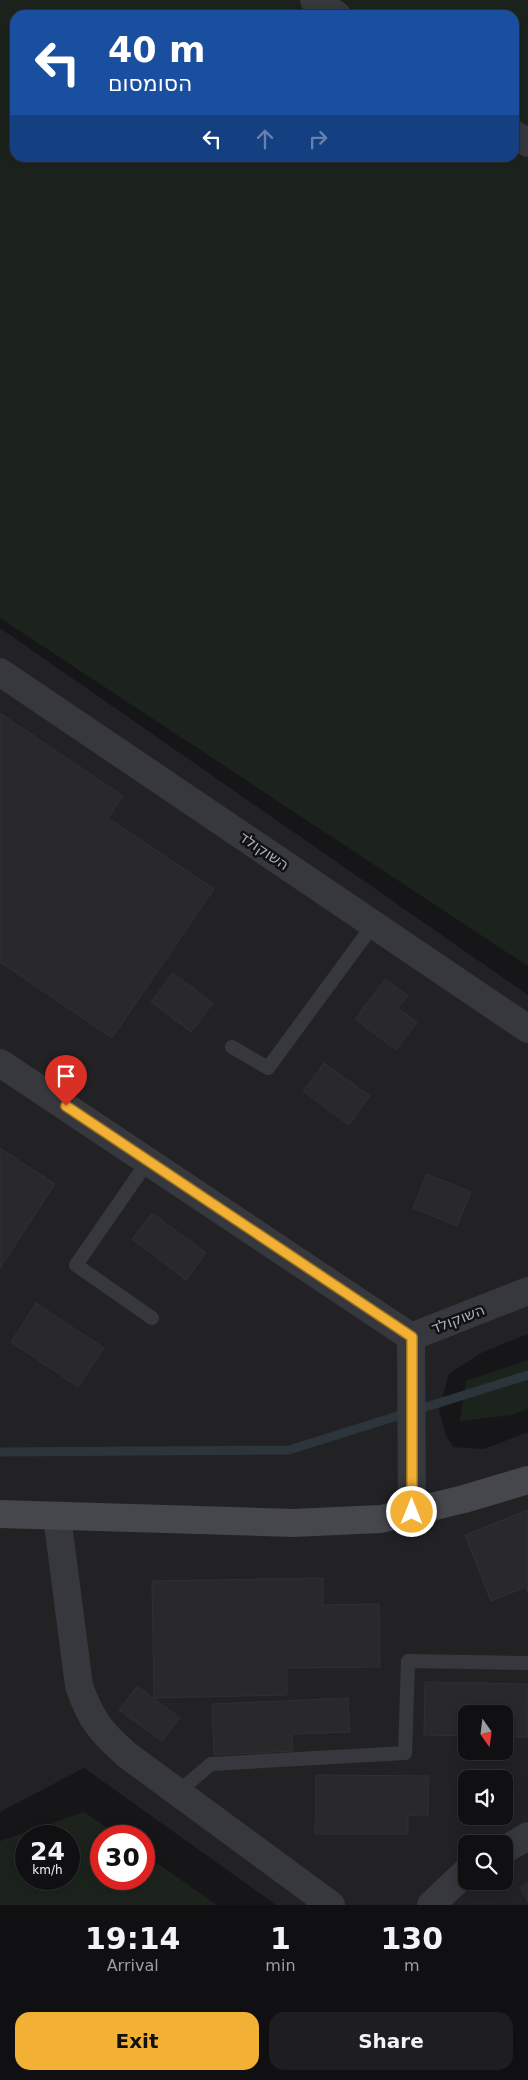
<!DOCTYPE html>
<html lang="en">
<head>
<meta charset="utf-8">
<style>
  body { margin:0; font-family:"DejaVu Sans",Heebo,sans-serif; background:#1e1e20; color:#f1f3f6; height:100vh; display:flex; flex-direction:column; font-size:19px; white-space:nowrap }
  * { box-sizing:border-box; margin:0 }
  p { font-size:16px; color:#9c9d9f }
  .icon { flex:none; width:28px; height:28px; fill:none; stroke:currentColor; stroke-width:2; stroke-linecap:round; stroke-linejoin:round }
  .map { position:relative; height:1905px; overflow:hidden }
  .drawer { display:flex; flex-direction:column; background:#101012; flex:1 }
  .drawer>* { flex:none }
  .hud { position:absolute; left:10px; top:10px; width:509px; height:152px; border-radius:15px; box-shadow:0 2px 12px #0003,0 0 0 1px #303032; background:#1a4fa0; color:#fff; overflow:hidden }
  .needle { width:32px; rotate:166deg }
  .tools { position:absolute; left:458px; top:1705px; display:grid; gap:10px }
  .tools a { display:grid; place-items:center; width:55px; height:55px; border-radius:10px; background:#101012; box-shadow:0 2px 12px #0003,0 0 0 1px #303032; font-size:25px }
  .speed { position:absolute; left:15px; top:1825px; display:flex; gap:10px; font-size:25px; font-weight:700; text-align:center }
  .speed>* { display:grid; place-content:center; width:65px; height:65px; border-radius:50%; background:#101012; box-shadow:0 2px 12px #0003,0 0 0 1px #303032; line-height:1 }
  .speed small { font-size:12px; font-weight:400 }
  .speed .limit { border:8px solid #d22; background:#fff; color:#111 }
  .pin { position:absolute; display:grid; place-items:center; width:42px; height:42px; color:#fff; margin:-51px -21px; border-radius:50% 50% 50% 0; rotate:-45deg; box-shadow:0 0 5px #0007 }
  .pin .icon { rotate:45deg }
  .me { position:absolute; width:55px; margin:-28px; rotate:0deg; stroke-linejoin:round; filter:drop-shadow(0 0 4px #0008) }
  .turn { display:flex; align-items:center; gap:18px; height:105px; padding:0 15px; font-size:22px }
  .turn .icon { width:65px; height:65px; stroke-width:2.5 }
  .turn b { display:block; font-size:35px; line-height:42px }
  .lanes { display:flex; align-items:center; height:48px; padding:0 15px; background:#0003; justify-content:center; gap:25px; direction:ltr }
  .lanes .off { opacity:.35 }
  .eta { display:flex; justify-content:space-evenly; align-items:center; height:85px; text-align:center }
  .eta b { font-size:30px; font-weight:700; line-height:35px }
  .primary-button { display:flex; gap:10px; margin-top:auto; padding:10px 15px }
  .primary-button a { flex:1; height:58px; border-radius:15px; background:#f2b134; color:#111; font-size:20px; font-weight:700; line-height:58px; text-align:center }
  .primary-button a+a { background:#1e1e20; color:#f1f3f6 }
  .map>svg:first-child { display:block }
  .built { fill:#222225; fill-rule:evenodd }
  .green { fill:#1c231d; fill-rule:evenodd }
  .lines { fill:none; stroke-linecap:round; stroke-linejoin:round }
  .stream { stroke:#2c353c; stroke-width:9 }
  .building { fill:#29292c; stroke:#303034 }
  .lane { stroke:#37383d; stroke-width:14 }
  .street { stroke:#37383d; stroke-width:28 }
  .secondary { stroke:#45474d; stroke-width:28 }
  .route-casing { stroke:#9d7322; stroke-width:12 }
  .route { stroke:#f2b134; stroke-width:9 }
  .labels { text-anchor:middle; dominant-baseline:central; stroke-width:5; stroke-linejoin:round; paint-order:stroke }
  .street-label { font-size:15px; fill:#a8adb8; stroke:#111113 }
</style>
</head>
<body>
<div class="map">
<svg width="528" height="1905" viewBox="0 0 528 1905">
  <rect width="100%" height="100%" fill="#161618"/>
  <path class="built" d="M0 628 528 995V1334L481 1353 449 1374 439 1409 446 1436 453 1447 484 1449 528 1432V1905H276L84 1768 0 1812ZM466 1714H504V1751H466ZM466 1779H504V1816H466ZM466 1844H504V1881H466Z"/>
  <path class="green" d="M0 0H528V966L0 618ZM15 15H514V158H15Z
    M528 1360V1408L512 1415 460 1421 466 1381Z
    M84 1812 119 1836H101V1879H144V1854L217 1905H0V1841ZM26 1836H69V1879H26Z"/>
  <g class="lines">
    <path class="stream" d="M0 1452 289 1450 528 1375"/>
  </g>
  <path class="building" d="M0 713 123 796 108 818 214 889 112 1038 0 962Z
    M173 973 213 1003 191 1032 151 1002Z
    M385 979 408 996 398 1008 417 1022 396 1050 355 1019Z
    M324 1063 370 1096 349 1125 303 1091Z
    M0 1148 55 1184 0 1268Z
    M427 1174 471 1192 457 1226 413 1208Z
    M152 1213 206 1253 186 1280 132 1239Z
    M36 1303 104 1348 78 1387 11 1342Z
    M528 1510V1593L526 1587 491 1601 465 1535Z
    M323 1578V1605L379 1604 380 1667 287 1668V1695L154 1698 152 1581Z
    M425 1682 528 1684V1737H504V1714H466V1736L424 1735Z
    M137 1686 180 1718 162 1741 119 1710Z
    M348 1698 350 1732 292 1734 293 1751 214 1755 212 1704Z
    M316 1775 429 1776 428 1815H408V1834H315Z
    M528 1883V1902L520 1887Z"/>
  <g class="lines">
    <path class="lane" d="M232 1047 268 1068 373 925
      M148 1161 76 1265 152 1318
      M178 1792 211 1764 405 1753 408 1661 528 1663"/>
    <path class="street" d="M314 0 337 15
      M514 134 528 143
      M0 672 528 1029
      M0 1063 411 1337
      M412 1512 411 1337 528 1291
      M57 1516 79 1686C91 1720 100 1731 127 1755L331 1905
      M504 1850 528 1836
      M431 1905 466 1872"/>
    <path class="secondary" d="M0 1514 293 1523 381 1519 464 1499 528 1480"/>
  </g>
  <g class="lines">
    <g class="route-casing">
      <path id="route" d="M66 1106 412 1337V1512"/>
    </g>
    <use href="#route" class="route"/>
  </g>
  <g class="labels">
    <g class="street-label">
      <text transform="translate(264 851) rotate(34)">השוקולד</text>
      <text transform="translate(458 1319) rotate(-21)">השוקולד</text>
    </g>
  </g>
</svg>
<div class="tools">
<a><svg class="needle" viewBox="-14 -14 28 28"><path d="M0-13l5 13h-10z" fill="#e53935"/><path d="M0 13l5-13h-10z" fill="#9c9d9f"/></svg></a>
<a><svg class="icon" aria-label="sound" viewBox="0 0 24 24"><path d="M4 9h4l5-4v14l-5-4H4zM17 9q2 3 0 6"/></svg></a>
<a><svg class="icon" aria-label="search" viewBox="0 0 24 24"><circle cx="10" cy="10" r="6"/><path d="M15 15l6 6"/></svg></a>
</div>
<div class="speed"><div>24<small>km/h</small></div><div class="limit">30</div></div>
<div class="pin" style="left:66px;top:1106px;background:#d93025"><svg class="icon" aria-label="arrive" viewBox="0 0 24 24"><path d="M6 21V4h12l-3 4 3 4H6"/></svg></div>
<svg class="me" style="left:412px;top:1512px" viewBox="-20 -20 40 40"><circle r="17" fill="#f2b134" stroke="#fff" stroke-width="3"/><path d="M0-11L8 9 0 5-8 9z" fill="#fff"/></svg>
<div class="hud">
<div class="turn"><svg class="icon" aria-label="left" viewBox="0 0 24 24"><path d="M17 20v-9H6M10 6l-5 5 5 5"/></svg><div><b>40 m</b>הסומסום</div></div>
<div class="lanes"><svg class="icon" aria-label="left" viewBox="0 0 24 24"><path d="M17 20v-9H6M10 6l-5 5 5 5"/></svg><svg class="icon off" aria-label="ahead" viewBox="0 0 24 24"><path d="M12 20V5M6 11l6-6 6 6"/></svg><svg class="icon off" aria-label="right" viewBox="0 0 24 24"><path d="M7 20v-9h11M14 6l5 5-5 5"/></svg></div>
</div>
</div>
<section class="drawer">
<div class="eta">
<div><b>19:14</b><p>Arrival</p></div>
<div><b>1</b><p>min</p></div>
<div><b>130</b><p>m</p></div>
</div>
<div class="primary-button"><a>Exit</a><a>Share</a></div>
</section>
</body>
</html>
